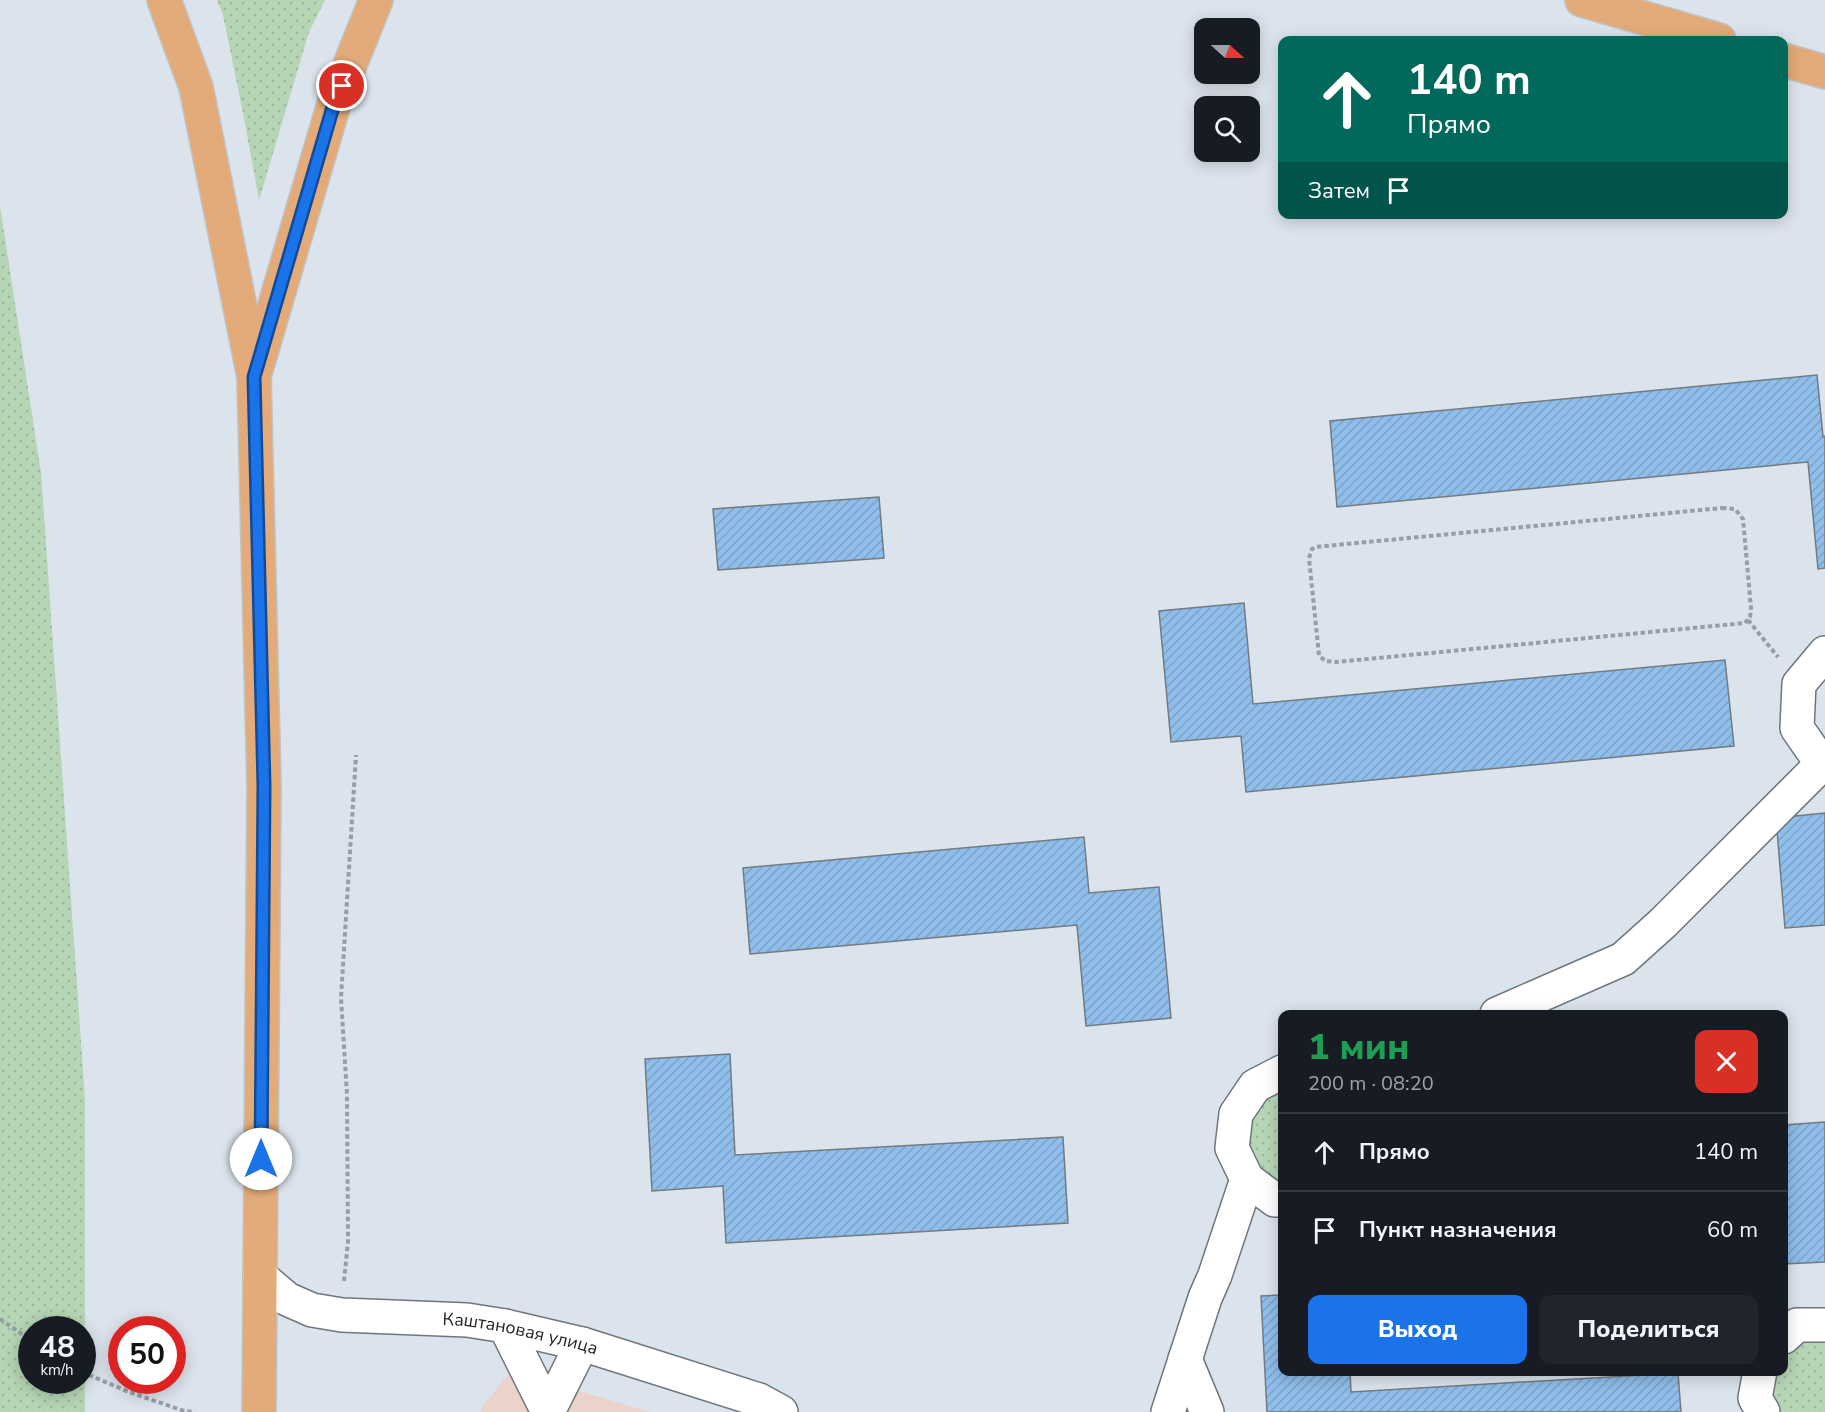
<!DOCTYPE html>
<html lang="ru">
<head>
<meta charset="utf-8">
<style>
  body { margin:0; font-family:"Nunito Sans",sans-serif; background:#20242c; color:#f1f3f6; height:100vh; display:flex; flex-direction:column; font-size:22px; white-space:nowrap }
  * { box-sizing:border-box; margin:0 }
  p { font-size:20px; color:#9ea1a6 }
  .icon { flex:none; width:33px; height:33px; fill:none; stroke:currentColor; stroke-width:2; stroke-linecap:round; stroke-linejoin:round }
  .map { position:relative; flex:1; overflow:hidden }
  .panel { position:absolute; left:1278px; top:1010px; width:510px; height:366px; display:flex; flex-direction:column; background:#171b24; border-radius:12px; box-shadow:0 3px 15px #0003 }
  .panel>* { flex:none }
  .guide { position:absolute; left:1278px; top:36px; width:510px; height:183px; border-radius:12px; box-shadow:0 3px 15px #0003; background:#00695c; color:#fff; overflow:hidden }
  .needle { width:39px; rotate:111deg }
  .controls { position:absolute; left:1194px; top:18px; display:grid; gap:12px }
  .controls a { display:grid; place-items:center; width:66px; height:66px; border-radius:12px; background:#171b24; box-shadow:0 3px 15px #0003; font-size:30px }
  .speed { position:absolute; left:18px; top:1316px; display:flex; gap:12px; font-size:30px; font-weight:700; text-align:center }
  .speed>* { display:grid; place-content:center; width:78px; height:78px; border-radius:50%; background:#171b24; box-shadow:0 3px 15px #0003; line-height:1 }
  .speed small { font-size:15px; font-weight:400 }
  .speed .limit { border:9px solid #d22; background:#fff; color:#111 }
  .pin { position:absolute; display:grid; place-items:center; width:51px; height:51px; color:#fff; margin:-26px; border:3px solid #fff; border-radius:50%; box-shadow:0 2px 6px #0007 }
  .me { position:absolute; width:66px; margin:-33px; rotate:0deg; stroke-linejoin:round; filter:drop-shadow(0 0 4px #0008) }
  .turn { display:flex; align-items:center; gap:21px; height:126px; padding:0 30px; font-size:27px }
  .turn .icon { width:78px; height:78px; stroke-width:2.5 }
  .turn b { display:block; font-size:42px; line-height:51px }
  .then { display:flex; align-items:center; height:57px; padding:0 30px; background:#0003; gap:12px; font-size:22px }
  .round { display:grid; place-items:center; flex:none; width:63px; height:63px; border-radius:12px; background:#20242c }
  .summary { display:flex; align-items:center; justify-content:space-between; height:102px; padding:0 30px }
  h1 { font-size:36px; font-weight:800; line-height:45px; color:#1e9e55 }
  .action { display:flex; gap:12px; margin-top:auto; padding:12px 30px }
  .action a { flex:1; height:69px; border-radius:12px; background:#1a73e8; color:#fff; font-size:24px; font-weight:800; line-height:69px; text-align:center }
  .action a+a { background:#20242c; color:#f1f3f6 }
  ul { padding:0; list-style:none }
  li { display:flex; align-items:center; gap:18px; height:78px; padding:0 30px; border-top:2px solid #363941 }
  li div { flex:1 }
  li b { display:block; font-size:22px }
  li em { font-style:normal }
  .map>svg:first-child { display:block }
  .commercial { fill:#ebd2cb }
  .grass { fill:url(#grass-dots); fill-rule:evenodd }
  .building { fill:url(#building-hatch); stroke:#737a81; stroke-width:1.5 }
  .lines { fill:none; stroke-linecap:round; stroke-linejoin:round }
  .minor-casing { stroke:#6e767d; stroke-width:36 }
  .major-casing { stroke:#c2c3c3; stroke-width:36 }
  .path { stroke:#989ea5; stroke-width:4; stroke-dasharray:4.5 3; stroke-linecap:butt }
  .minor { stroke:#fff; stroke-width:33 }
  .major { stroke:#e2ab79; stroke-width:33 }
  .route-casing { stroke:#114b97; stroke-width:15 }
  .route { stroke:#1a73e8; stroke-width:10 }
  .labels { text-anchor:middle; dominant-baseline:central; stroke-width:5; stroke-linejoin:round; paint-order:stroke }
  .street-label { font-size:18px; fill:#24272a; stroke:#dbe3ec }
</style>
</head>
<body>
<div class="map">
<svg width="1825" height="1412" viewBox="0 0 1825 1412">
  <defs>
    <pattern id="grass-dots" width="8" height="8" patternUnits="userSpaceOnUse" patternTransform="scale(1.5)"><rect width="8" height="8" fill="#b6d5b5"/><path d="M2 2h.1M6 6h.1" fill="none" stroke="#9cb79c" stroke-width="1.8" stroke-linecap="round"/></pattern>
    <pattern id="building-hatch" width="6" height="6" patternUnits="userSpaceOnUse" patternTransform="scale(1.5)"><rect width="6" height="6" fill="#8fbeea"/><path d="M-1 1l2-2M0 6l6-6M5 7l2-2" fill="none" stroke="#7ba3c9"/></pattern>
  </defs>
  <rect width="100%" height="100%" fill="#dbe3ec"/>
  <path class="commercial" d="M511 1371 650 1412H481L483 1406Z"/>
  <path class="grass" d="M217 0H325L309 32 259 200 244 118 223 15Z
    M0 206 41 473 85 1099V1412H0ZM32 1329H82V1380H32Z
    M1282 1092V1185C1272 1179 1264 1175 1257 1165 1239 1140 1253 1100 1282 1092Z
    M1812 1338 1825 1339V1412H1775L1769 1380 1772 1371H1784V1352L1797 1343Z"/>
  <path class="building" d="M1817 375 1823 437 1825 436V568L1818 569 1808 462 1337 507 1330 421Z
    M879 497 884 558 718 570 713 509Z
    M1244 603 1253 704 1725 660 1734 746 1246 792 1241 736 1171 742 1159 611Z
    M1825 813V925L1785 928 1776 818Z
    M1084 837 1089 893 1159 887 1171 1018 1086 1026 1077 925 750 954 743 868Z
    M730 1054 735 1155 1063 1137 1068 1223 726 1243 723 1186 652 1191 645 1059Z
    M1825 1122V1262L1784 1264V1125Z
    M1282 1295V1371H1350L1351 1392 1678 1373 1681 1412H1267L1261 1296Z"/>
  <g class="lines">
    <g class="minor-casing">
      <g id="minor">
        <path d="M1825 653 1799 684 1797 728 1822 764 1825 766"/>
        <path d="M1497 1014 1623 959 1663 923 1822 764"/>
        <path d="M1282 1072 1255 1086 1236 1114 1232 1148 1247 1179 1275 1200H1282"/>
        <path id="s1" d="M260 1276 287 1299 312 1310 342 1315 467 1320 505 1326 582 1344 759 1400 781 1412"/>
        <path d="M505 1326 548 1412"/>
        <path d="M1784 1337 1797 1325H1825"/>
        <path d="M1185 1359 1207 1412"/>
        <path d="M1760 1371 1755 1398 1763 1412"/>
        <path d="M548 1412 582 1344"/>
        <path d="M1168 1412 1205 1298 1215 1275 1247 1179"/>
      </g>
    </g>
    <g class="major-casing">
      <path id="major" d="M164 0 196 87 254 377 264 786 259 1412
        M1582 0 1719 40
        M1784 60 1825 72
        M255 373 333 107 376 0"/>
    </g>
    <path class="path" d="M1722 508 1735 509 1743 519 1751 608 1750 617 1745 623 1336 662 1325 661 1319 655 1309 558 1312 549 1315 547Z
      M1748 620 1778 657
      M344 1281 348 1241 347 1095 341 998 356 755
      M0 1319 32 1341
      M82 1372 129 1392 184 1411 195 1412"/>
    <use href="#minor" class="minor"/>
    <use href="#major" class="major"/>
  </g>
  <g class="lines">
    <g class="route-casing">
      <path id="route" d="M261 1159 264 786 254 377 333 107 342 86"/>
    </g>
    <use href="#route" class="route"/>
  </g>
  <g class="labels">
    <g class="street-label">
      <text stroke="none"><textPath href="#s1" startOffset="273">Каштановая улица</textPath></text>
    </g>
  </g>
</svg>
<div class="controls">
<a><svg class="needle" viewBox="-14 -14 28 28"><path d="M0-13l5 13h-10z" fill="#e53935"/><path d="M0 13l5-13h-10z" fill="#9ea1a6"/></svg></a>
<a><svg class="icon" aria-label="search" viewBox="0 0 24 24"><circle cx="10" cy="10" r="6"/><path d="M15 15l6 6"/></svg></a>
</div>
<div class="speed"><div>48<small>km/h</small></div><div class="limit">50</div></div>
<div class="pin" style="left:342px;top:86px;background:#d93025"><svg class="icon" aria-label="arrive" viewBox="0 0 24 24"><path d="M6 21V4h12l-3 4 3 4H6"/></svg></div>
<svg class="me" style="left:261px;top:1159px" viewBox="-20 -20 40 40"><circle r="19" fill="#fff"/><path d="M0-13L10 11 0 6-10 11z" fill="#1a73e8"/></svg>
<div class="guide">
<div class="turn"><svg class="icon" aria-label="ahead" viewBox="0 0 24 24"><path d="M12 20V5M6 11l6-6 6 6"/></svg><div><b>140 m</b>Прямо</div></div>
<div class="then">Затем<svg class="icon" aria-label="arrive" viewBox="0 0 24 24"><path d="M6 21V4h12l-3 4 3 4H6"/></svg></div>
</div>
<section class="panel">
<div class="summary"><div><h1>1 мин</h1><p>200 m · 08:20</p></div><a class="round" style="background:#d93025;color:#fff"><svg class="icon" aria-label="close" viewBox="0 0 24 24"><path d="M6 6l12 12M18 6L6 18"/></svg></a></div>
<ul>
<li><svg class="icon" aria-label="ahead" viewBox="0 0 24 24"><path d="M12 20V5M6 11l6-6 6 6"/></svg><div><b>Прямо</b></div><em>140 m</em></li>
<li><svg class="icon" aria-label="arrive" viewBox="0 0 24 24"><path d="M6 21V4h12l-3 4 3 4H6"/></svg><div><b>Пункт назначения</b></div><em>60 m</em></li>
</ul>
<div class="action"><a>Выход</a><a>Поделиться</a></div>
</section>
</div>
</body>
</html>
